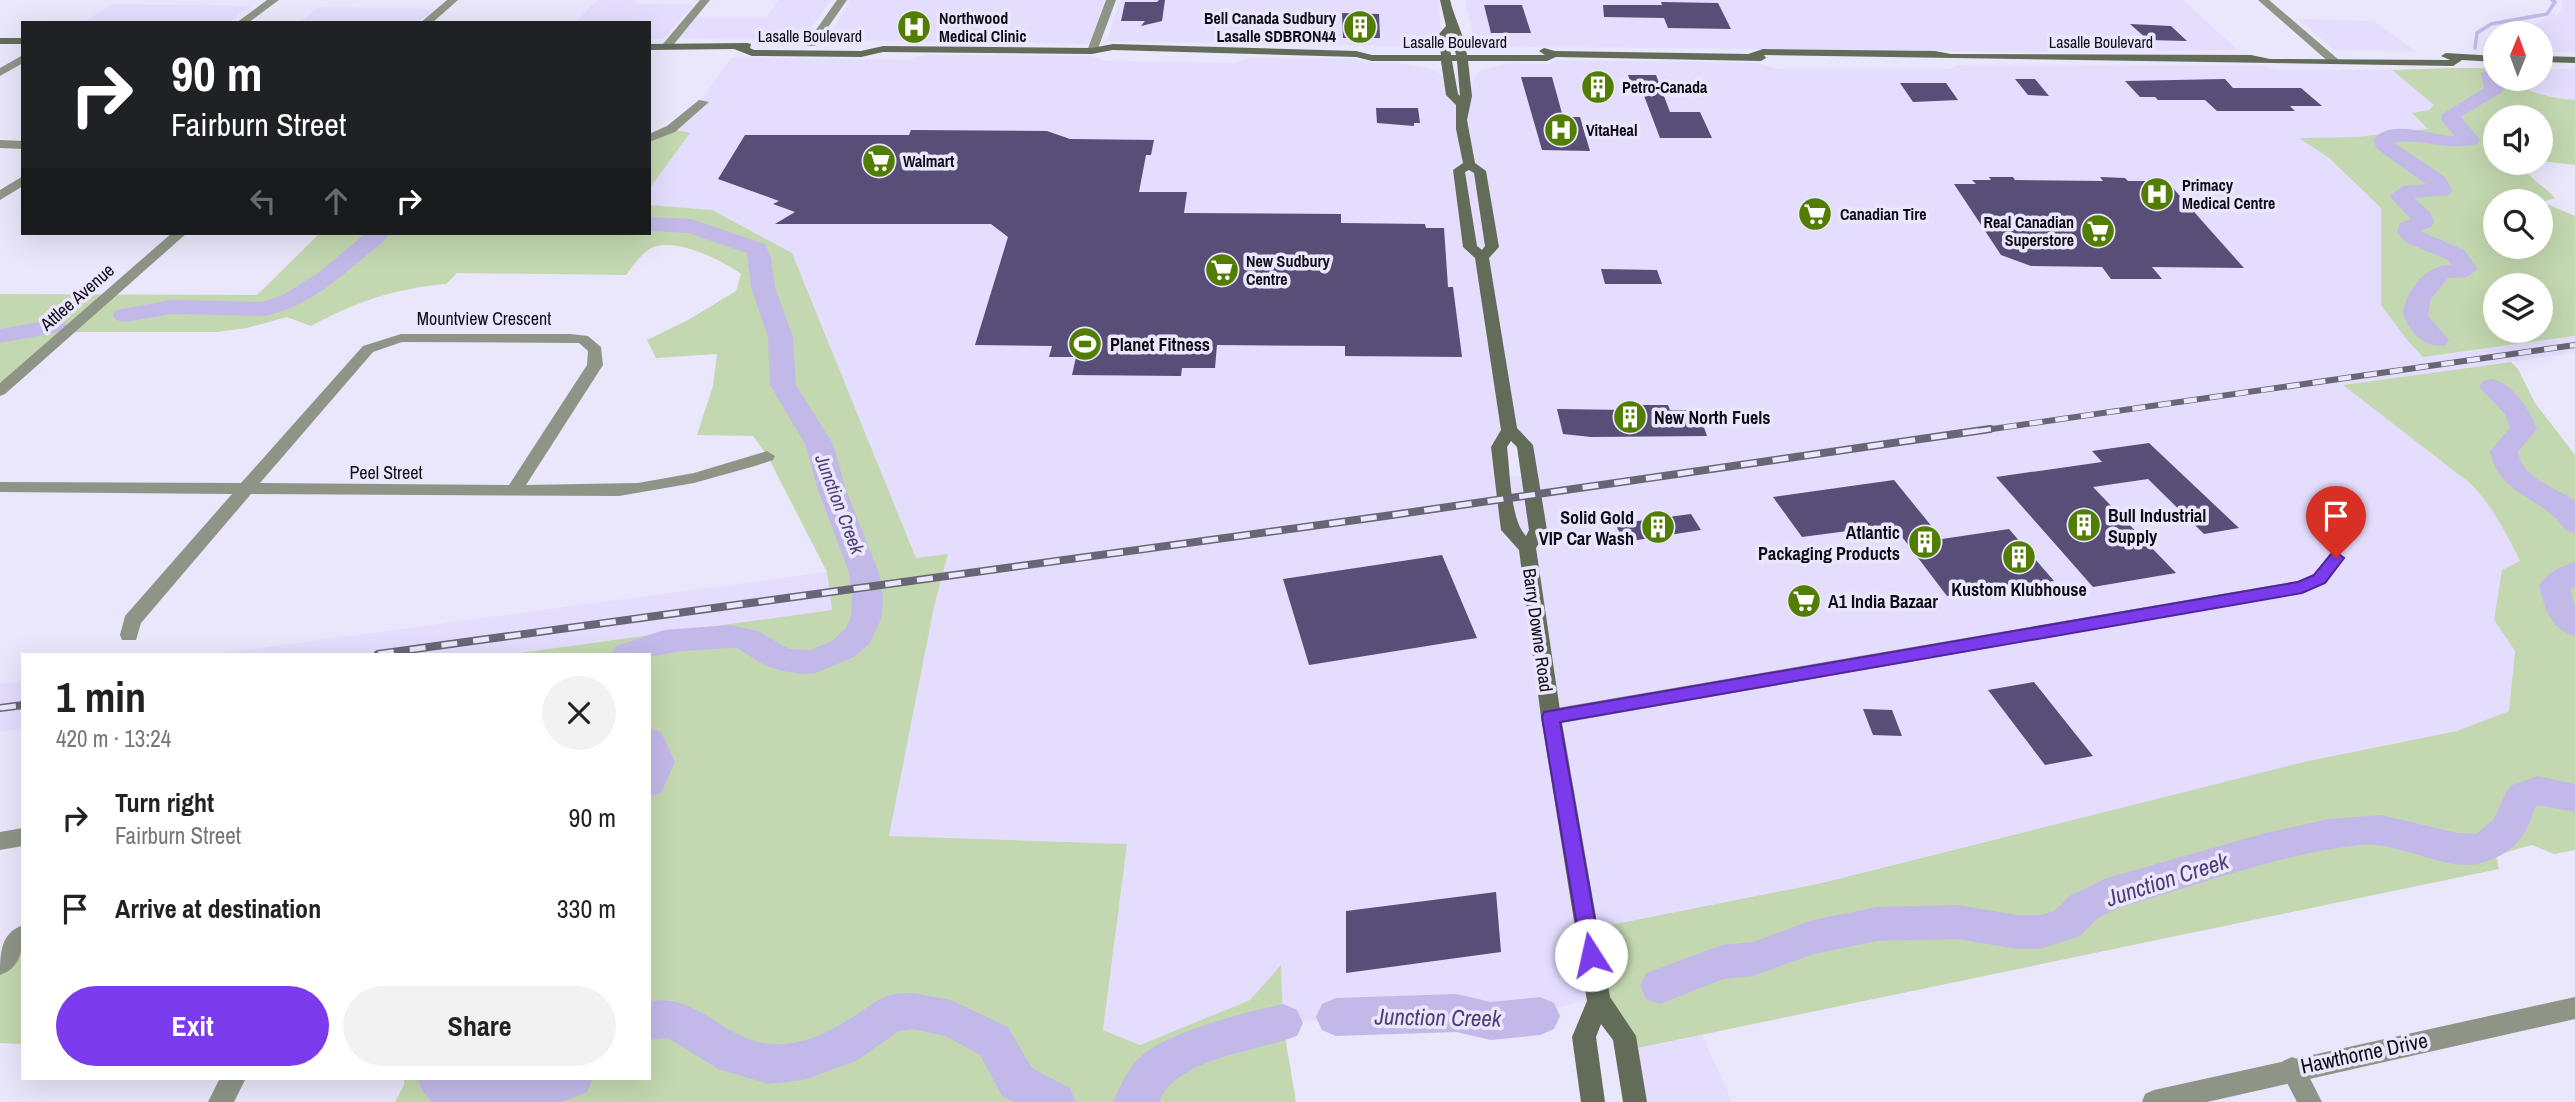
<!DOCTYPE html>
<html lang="en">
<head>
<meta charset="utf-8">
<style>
  body { margin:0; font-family:"Archivo Narrow",sans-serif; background:#f2f2f2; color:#222; height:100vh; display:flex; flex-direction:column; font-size:26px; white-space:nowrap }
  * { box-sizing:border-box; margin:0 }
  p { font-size:23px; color:#767676 }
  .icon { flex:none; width:38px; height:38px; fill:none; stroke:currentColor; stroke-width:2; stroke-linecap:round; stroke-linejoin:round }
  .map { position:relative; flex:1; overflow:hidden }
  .details { position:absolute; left:21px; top:653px; width:630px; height:427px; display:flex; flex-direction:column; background:#fff; border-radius:0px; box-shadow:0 7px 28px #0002 }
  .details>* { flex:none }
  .top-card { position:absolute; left:21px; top:21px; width:630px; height:214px; border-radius:0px; box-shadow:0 7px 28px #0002; background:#202124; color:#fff; overflow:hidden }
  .needle { width:46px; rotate:1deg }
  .buttons { position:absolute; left:2483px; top:21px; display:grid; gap:14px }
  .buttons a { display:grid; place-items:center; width:70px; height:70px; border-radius:50%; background:#fff; box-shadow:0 7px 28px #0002; font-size:35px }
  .pin { position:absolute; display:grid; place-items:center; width:60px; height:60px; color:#fff; margin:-72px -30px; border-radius:50% 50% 50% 0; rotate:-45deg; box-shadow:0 0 7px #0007 }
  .pin .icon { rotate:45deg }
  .me { position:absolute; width:77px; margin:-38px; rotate:350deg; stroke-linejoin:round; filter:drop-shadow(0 0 5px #0008) }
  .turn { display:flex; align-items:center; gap:24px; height:147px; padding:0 35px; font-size:32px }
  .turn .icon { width:91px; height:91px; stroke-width:2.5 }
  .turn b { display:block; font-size:49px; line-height:60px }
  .lanes { display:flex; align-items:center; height:66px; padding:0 35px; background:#0003; justify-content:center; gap:35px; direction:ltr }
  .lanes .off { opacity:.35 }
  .round { display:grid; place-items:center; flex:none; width:74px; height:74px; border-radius:37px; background:#f2f2f2 }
  .summary { display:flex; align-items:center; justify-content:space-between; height:119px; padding:0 35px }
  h1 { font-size:42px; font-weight:700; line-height:52px }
  .primary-button { display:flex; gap:14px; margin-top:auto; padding:14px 35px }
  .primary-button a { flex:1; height:80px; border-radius:42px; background:#7c3aed; color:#fff; font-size:28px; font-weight:700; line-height:80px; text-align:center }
  .primary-button a+a { background:#f2f2f2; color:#222 }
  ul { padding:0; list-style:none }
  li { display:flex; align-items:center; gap:21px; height:91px; padding:0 35px }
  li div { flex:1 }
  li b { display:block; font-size:26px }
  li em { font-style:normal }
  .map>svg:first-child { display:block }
  .built { fill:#e4ddfe; fill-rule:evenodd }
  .green { fill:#c3d8b0; fill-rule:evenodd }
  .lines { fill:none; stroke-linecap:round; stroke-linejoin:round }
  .stream-far1 { stroke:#c3b9e9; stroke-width:3.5 }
  .stream { stroke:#c3b9e9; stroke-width:4.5 }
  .river { fill:#c3b9e9; fill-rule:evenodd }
  .building { fill:#584e77 }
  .minor { fill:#8e9587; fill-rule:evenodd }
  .tertiary { fill:#8e9587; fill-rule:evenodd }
  .secondary { fill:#626c59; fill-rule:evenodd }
  .rail-far1-casing { stroke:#686574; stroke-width:6 }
  .rail-casing { stroke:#686574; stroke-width:8 }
  .rail-far1 { stroke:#eae6fb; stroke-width:4.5; stroke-dasharray:13; stroke-linecap:butt }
  .rail { stroke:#eae6fb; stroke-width:5; stroke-dasharray:16; stroke-linecap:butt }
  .route { fill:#7c3aed; stroke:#51269a; stroke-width:2 }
  .labels { text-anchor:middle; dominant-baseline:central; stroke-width:7; stroke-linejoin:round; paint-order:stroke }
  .far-poi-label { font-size:16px; font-weight:bold; fill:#0f0c17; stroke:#eae6fb; text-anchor:start }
  .far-street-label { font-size:16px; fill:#0f0c17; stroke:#eae6fb }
  .street-label { font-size:18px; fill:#0f0c17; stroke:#eae6fb }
  .poi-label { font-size:18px; font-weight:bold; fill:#0f0c17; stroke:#eae6fb; text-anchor:start }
  .water-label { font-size:19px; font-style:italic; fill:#4e3d78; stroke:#eae6fb }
  .near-street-label { font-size:21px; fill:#0f0c17; stroke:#eae6fb }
  .near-water-label { font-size:23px; font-style:italic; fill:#4e3d78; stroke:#eae6fb }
</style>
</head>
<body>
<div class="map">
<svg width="2575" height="1102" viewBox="0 0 2575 1102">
  <rect width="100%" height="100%" fill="#eae6fb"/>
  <path class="built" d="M597 0H636L634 4H693L663 39H649V23H575Z
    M779 0H831L803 39 680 38 697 17H766Z
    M851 0H1104L1092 41 1087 44 827 40Z
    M1120 0H1439L1441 47 1107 41Z
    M1465 0H2183L2238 50 2021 52 1490 46 1475 42Z
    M2563 0H2575V52H2551L2541 45V33L2520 31 2542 21 2546 16 2560 13Z
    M112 4 251 6 227 23H82Z
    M319 7 435 9 418 23H298Z
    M2298 19 2374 21 2415 51 2335 50Z
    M924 55 1091 56 1106 61 1235 63 1250 58 1354 59 1371 63H1400L1432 69 1448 79 1450 100 1459 108 1468 100 1475 76 1481 70 1512 63 1549 64 1556 60 1756 63 1779 69H1949L1958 65 2259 66 2279 70H2392L2434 105 2430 110 2429 129 2356 137 2300 138 2328 158 2381 208V305L2423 357 2575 336V353L2344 385 2471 484 2489 503 2506 533 2520 562 2494 619 2515 651 2509 711 2457 731 2308 761 1822 883 1585 930 1596 998 1527 1015 1490 1022 1456 1014H1421L1336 1018 1283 1024 1281 966 1250 1000 1140 1045 1103 1030 1127 844 889 836 934 607 948 555 916 558 792 253 649 205V189L689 133 672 129 694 109 732 57 909 60ZM1508 429 1526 444 1531 474 1501 478Z
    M2541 69H2575V100L2553 99 2523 88 2509 79H2541Z
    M827 572 832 610 512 654H216Z
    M23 681V728L0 732V684Z
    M1702 1035 1732 1102H1637L1628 1050Z"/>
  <path class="green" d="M2451 68H2495L2496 79C2509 79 2514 84 2526 89 2543 96 2557 99 2575 100V165L2541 161V117H2496V163H2521C2526 177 2545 186 2555 198L2542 202 2575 216V336L2423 357 2408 341 2381 305V208L2329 158 2299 138 2356 137 2428 129 2412 113 2429 110 2434 105 2392 70ZM2496 201H2541V247H2496ZM2496 285H2541V331H2496Z
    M672 129 690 133 649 189V139Z
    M649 205 712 210 792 253 916 558 948 554 934 607 889 836 1127 844 1103 1030 1140 1045 1250 1000 1281 965 1283 1024 1296 1102H395L404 1085V1078H649V654H512L832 610 827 572 767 455 753 436 697 435 713 386 717 354 656 358 647 340 688 320 736 291 741 274C722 260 677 238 653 247 642 252 633 266 626 275L457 273 446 284C396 288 355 302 311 326L287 317 247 328 217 332H67L0 390V294L257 295 320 233H649Z
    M2511 362 2518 369 2535 403 2575 455V850L2554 854 2532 845 2496 855 2499 869 1628 1050 1596 998 1585 930 1822 883 2308 761 2457 731 2509 711 2515 651 2494 620 2502 570 2520 561C2506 533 2493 507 2471 484L2343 385Z
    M23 938V1044L0 1043V968Z"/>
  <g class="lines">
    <path class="stream-far1" d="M2475 48 2477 33 2491 24 2547 14 2555 2 2552 0"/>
    <path class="stream" d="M367 233 375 236"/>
    <path class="river" d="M2490 68 2496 70V79H2501L2504 88 2502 92 2461 117 2480 140 2477 144C2445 152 2422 137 2394 143L2445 177 2452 190 2449 195 2414 198 2430 212 2434 222 2431 227 2420 231 2464 250 2478 269 2467 277 2448 278 2431 299 2428 316 2449 340 2446 345C2426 350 2406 330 2403 311 2407 289 2428 263 2451 265L2448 260 2405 242 2397 232 2400 223 2411 219 2389 196 2403 186 2426 184 2377 149 2373 140C2390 117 2432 136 2455 136L2441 120 2442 114 2484 88 2481 74Z
      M649 217 691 219 765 244 771 257 775 287 793 337 796 385 833 444 846 490 879 573 883 596 882 617 870 643 854 657 816 673 803 674 782 671 764 665 737 648H730L682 651 649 657V654H611L616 646 664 630 730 625 758 631 789 649 810 650 832 641 846 628 851 617 852 596 849 573 818 490 805 444 770 385 768 337 751 287 747 253 688 233 649 231Z
      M366 233H390C383 243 372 251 362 259 332 285 304 307 265 316L171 314 125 322 116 320 113 315 116 310 171 300 263 302 283 295 318 273Z
      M55 319 64 321 67 326 64 331 0 343V329Z
      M2492 379C2515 385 2529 409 2537 429L2518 452C2523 480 2555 486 2575 501V533L2565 530C2542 495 2498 496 2490 451L2510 428 2505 414 2479 387 2483 381Z
      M2575 562V587L2570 590 2575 606V636C2550 629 2545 609 2539 586 2546 573 2561 566 2575 562Z
      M649 728 661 732 675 762 661 793 649 797Z
      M2538 776 2575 784V812L2537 805C2533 811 2532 818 2529 824 2519 845 2504 857 2481 863 2448 873 2400 841 2360 845 2277 854 2197 886 2117 908L2097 919 2080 936 2040 949H2017L1958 939 1877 941 1814 954 1753 976 1723 979 1660 1004 1646 999 1640 986 1646 973 1722 945 1753 942 1813 920 1877 907 1958 905 2017 915H2040L2054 911 2071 895 2107 878 2265 833 2329 819 2381 815 2458 833 2476 834 2494 819 2506 792 2512 785Z
      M913 993 951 1000 1008 1027 1032 1068 1070 1088 1076 1102H1013L1002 1096 980 1055 945 1036 913 1029 899 1031 856 1061 842 1066 804 1080 769 1084 718 1069 668 1038 649 1040V1002C692 990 727 1041 769 1044 802 1047 832 1031 859 1013 869 1006 879 998 891 995 898 993 906 993 913 993Z
      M1456 994 1491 1002 1540 997 1554 1003 1560 1016 1554 1029 1540 1035 1491 1040 1456 1032 1336 1036 1322 1030 1316 1017 1322 1004 1336 998Z
      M1283 1004 1297 1010 1303 1023 1297 1036C1256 1052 1178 1057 1159 1102H1113C1118 1091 1128 1069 1137 1060 1161 1033 1247 1012 1283 1004Z
      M417 1078H593L587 1092 561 1102H432L423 1092Z"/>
  </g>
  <path class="building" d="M1159 0H1165L1162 21 1141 26 1145 21H1121L1125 2H1157Z
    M1661 2 1718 3 1731 29 1668 28 1664 18 1604 17 1603 5H1662Z
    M1484 5H1522L1531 33H1491Z
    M1342 13 1379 14 1380 38H1343Z
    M2130 24 2171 26 2187 41 2148 40Z
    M1628 75H1656L1670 112H1700L1712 138H1660L1643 93H1634Z
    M1521 77H1552L1563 117H1580L1590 151 1542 150Z
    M2015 79H2035L2049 96 2028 95Z
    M2225 79 2233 88H2301L2322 106H2290L2295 111H2217L2205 100H2158L2155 97H2140L2125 81Z
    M1900 83H1946L1958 100 1913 102Z
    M1376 108H1418L1420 123H1414V126L1377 123Z
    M911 130 1047 131 1070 139 1154 140 1151 155H1146L1139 192H1187L1184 213 1341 214V223L1425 224 1426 228H1444L1448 287H1453L1462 357 1345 356V346L1217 345 1215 368H1182L1181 376 1072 375 1076 357H1049L1052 346 975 345 1008 237 991 224H775L795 212 773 204 779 201 718 179 745 135H909Z
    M1989 177H2013L2015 180 2103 181 2100 177 2125 178 2128 181H2150L2154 186H2171L2244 268 2152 267 2162 279H2111L2102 267 2031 266 2001 255 1954 184H1976L1972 180H1991Z
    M1601 269 1657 270 1662 284H1605Z
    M1625 405H1668L1670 410H1698L1707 436 1591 437 1563 434 1557 409 1626 410Z
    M2149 443 2239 528 2204 534 2148 479 2093 487 2176 573 2093 587 1996 477 2102 462 2092 451Z
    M1894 480 1942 539 2009 529 2054 581 1947 596 1893 525 1802 537 1773 497Z
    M1691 514 1701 530 1625 542 1615 524Z
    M1442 555 1477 638 1309 665 1283 579Z
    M2034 682 2093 756 2045 765 1988 690Z
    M1863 709 1892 710 1902 736 1873 735Z
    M1496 892 1501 952 1346 973V911Z"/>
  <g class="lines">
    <path class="minor" d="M267 0H279L248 23H236Z
      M447 0H458L432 23H420Z
      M700 0H710L670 49H662V45Z
      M837 0H847L815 46H807L806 44Z
      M1106 0H1116L1097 51 1088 53 1087 51Z
      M2258 0H2269L2339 60V64H2331Z
      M23 55V63L0 76V68Z
      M699 100 709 102 675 132 649 142V134L667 126Z
      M0 140 23 141V149L0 148Z
      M23 176V186L0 200V190Z
      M401 334H570L588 336 601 347 603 365 526 485 638 483 694 473 767 451 775 456 773 460 755 466 694 483 619 496 251 494 141 623 136 640H122L120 635 125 616 232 494 0 492V482L241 483 363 346ZM402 342 579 343 588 351 587 365 509 485 260 483 373 352Z
      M2336 552 2345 558 2326 583 2302 593 1551 725 1544 722 1541 717 1544 712 1551 709 2298 581 2314 575 2330 554Z
      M23 828V846L0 850V832Z
      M23 925C23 946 23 967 0 975 0 955 0 933 23 925Z
      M2292 1057 2301 1061 2322 1102H2297L2280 1069 2283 1061Z
      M220 1078H246L234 1102H208Z"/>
    <path class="tertiary" d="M172 233H187L5 394 0 396V383Z
      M2575 997V1019L2207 1102H2142L2145 1094 2154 1090Z"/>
    <path class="secondary" d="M1440 0H1450C1455 20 1464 34 1467 55H1545L1539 51 1544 48 1555 51 1748 54 1763 49 1935 51 1951 54 2251 55 2270 59 2450 60 2441 56 2446 53 2496 56V62L2462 60 2453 66 1764 55 1766 58 1761 61 1556 57 1547 61H1468L1472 96 1467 120 1475 163 1486 171 1499 247 1489 258 1517 428 1533 445 1547 530 1536 548 1561 717 1610 997 1636 1036 1647 1102H1623L1613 1040 1601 1024 1596 1037 1605 1102H1581L1572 1037 1587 1001 1541 717 1519 550 1501 530 1497 498 1491 447 1501 430 1475 258 1463 247 1453 170 1463 163 1456 129V105L1446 95 1441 61H1372L1356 57 1113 50 1092 54 883 52 861 57 752 56 734 49 649 50V44L747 43 751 44 750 48 754 50 861 51 883 46 1092 48 1113 44 1356 51 1372 55H1441L1438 35 1446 26ZM1451 33 1456 55H1451L1448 36ZM1452 61H1457L1460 96 1458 94ZM1469 170 1474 173 1485 246 1482 250 1477 246 1465 172ZM1511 441 1517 447 1529 530 1526 536C1510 520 1510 470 1507 447Z
      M0 38H23V44H0Z
      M2541 56 2575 57V63L2541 62Z"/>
    <g class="rail-far1-casing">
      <path id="rail-far1" d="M1978 431 2575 345"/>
    </g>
    <g class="rail-casing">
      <path id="rail" d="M378 654 1385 516 1990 429
        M0 708 23 705"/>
    </g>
    <use href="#rail-far1" class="rail-far1"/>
    <use href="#rail" class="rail"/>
  </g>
  <path class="route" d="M2336 552 2344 558 2325 583 2302 593 1560 722 1601 955 1598 962 1591 964 1583 962 1542 717 1544 712 2298 582 2314 575 2331 554Z"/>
  <defs>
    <g id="hospital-disc" transform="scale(1.75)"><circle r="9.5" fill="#517d00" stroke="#eae6fb"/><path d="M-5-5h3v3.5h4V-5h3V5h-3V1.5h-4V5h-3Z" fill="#fff"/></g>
    <g id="building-disc" transform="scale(1.75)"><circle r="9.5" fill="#517d00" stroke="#eae6fb"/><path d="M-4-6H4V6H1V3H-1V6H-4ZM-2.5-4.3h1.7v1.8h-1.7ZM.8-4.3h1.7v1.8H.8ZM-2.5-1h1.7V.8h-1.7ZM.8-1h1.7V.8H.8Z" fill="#fff"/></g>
    <g id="supermarket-disc" transform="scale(1.75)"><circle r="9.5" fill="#517d00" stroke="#eae6fb"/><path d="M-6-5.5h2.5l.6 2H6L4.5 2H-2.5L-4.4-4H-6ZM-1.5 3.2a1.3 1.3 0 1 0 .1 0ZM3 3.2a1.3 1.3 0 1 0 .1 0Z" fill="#fff"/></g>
    <g id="stadium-disc" transform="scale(1.75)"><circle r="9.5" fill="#517d00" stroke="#eae6fb"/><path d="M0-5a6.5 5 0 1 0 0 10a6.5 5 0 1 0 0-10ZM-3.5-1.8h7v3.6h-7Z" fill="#fff"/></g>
  </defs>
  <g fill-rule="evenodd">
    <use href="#hospital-disc" x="914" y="27"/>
    <use href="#building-disc" x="1360" y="27"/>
    <use href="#building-disc" x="1598" y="87"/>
    <use href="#hospital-disc" x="1561" y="130"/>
    <use href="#supermarket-disc" x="879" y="161"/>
    <use href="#hospital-disc" x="2157" y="194"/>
    <use href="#supermarket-disc" x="1815" y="214"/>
    <use href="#supermarket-disc" x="2098" y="231"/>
    <use href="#supermarket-disc" x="1222" y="270"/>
    <use href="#stadium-disc" x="1085" y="344"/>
    <use href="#building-disc" x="1630" y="417"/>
    <use href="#building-disc" x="2084" y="525"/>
    <use href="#building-disc" x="1658" y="527"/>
    <use href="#building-disc" x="1925" y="542"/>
    <use href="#building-disc" x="2019" y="557"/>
    <use href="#supermarket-disc" x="1804" y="601"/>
  </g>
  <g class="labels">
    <g class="far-poi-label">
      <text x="939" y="18">Northwood<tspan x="939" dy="18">Medical Clinic</tspan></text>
      <text x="1336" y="18" text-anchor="end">Bell Canada Sudbury<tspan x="1336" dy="18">Lasalle SDBRON44</tspan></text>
      <text x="1622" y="87">Petro-Canada</text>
      <text x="1586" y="130">VitaHeal</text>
      <text x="903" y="161">Walmart</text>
      <text x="2182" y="185">Primacy<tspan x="2182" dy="18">Medical Centre</tspan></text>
      <text x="1840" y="214">Canadian Tire</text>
      <text x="2074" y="222" text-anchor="end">Real Canadian<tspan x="2074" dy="18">Superstore</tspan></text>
      <text x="1246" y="261">New Sudbury<tspan x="1246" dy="18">Centre</tspan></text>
    </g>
    <g class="far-street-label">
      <text x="810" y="36">Lasalle Boulevard</text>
      <text x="1455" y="42">Lasalle Boulevard</text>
      <text x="2101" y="42">Lasalle Boulevard</text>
    </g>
    <g class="street-label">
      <text transform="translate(77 297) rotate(-41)">Attlee Avenue</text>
      <text x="484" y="318">Mountview Crescent</text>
      <text x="386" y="472">Peel Street</text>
      <text transform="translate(1538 630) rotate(82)">Barry Downe Road</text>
    </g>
    <g class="poi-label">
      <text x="1110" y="344">Planet Fitness</text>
      <text x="1654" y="417">New North Fuels</text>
      <text x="2108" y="515">Bull Industrial<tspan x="2108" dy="21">Supply</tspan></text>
      <text x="1634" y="517" text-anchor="end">Solid Gold<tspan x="1634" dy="21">VIP Car Wash</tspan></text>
      <text x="1900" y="532" text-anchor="end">Atlantic<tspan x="1900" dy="21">Packaging Products</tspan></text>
      <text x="2019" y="589" text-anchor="middle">Kustom Klubhouse</text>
      <text x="1828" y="601">A1 India Bazaar</text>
    </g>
    <g class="water-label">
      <text transform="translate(840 504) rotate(69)">Junction Creek</text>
    </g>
    <g class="near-street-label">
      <text transform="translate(2364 1053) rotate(-12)">Hawthorne Drive</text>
    </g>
    <g class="near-water-label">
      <text transform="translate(2167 879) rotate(-18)">Junction Creek</text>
      <text transform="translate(1438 1017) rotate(1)">Junction Creek</text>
    </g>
  </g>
</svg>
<div class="buttons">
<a><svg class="needle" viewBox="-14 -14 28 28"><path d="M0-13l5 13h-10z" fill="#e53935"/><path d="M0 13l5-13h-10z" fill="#767676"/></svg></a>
<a><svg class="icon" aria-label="sound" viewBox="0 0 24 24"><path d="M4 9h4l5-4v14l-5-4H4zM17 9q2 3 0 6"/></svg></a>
<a><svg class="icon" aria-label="search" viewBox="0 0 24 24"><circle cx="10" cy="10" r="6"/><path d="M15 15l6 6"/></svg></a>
<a><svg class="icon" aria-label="layers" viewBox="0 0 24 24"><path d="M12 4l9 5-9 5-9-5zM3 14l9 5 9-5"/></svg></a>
</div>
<div class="pin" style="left:2336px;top:558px;background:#d93025"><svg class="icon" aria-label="arrive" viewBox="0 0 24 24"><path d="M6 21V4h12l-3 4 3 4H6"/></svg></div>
<svg class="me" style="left:1591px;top:955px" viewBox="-20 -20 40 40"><circle r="19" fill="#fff"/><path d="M0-13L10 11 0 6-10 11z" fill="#7c3aed"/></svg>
<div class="top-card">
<div class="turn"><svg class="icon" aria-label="right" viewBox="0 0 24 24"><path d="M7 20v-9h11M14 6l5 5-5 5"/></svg><div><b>90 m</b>Fairburn Street</div></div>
<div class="lanes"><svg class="icon off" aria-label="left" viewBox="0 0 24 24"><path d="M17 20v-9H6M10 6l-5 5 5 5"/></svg><svg class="icon off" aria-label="ahead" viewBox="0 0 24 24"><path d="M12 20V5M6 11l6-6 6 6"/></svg><svg class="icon" aria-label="right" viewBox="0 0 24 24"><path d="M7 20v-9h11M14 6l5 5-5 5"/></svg></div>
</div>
<section class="details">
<div class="summary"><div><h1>1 min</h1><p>420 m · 13:24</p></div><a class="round"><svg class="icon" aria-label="close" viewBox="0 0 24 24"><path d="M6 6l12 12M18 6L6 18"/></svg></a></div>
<ul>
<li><svg class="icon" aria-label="right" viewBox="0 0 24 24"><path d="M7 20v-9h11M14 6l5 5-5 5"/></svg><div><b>Turn right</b><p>Fairburn Street</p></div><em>90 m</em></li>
<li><svg class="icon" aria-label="arrive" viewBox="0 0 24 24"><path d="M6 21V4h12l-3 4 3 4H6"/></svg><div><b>Arrive at destination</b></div><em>330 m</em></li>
</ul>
<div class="primary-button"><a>Exit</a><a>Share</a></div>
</section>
</div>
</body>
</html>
